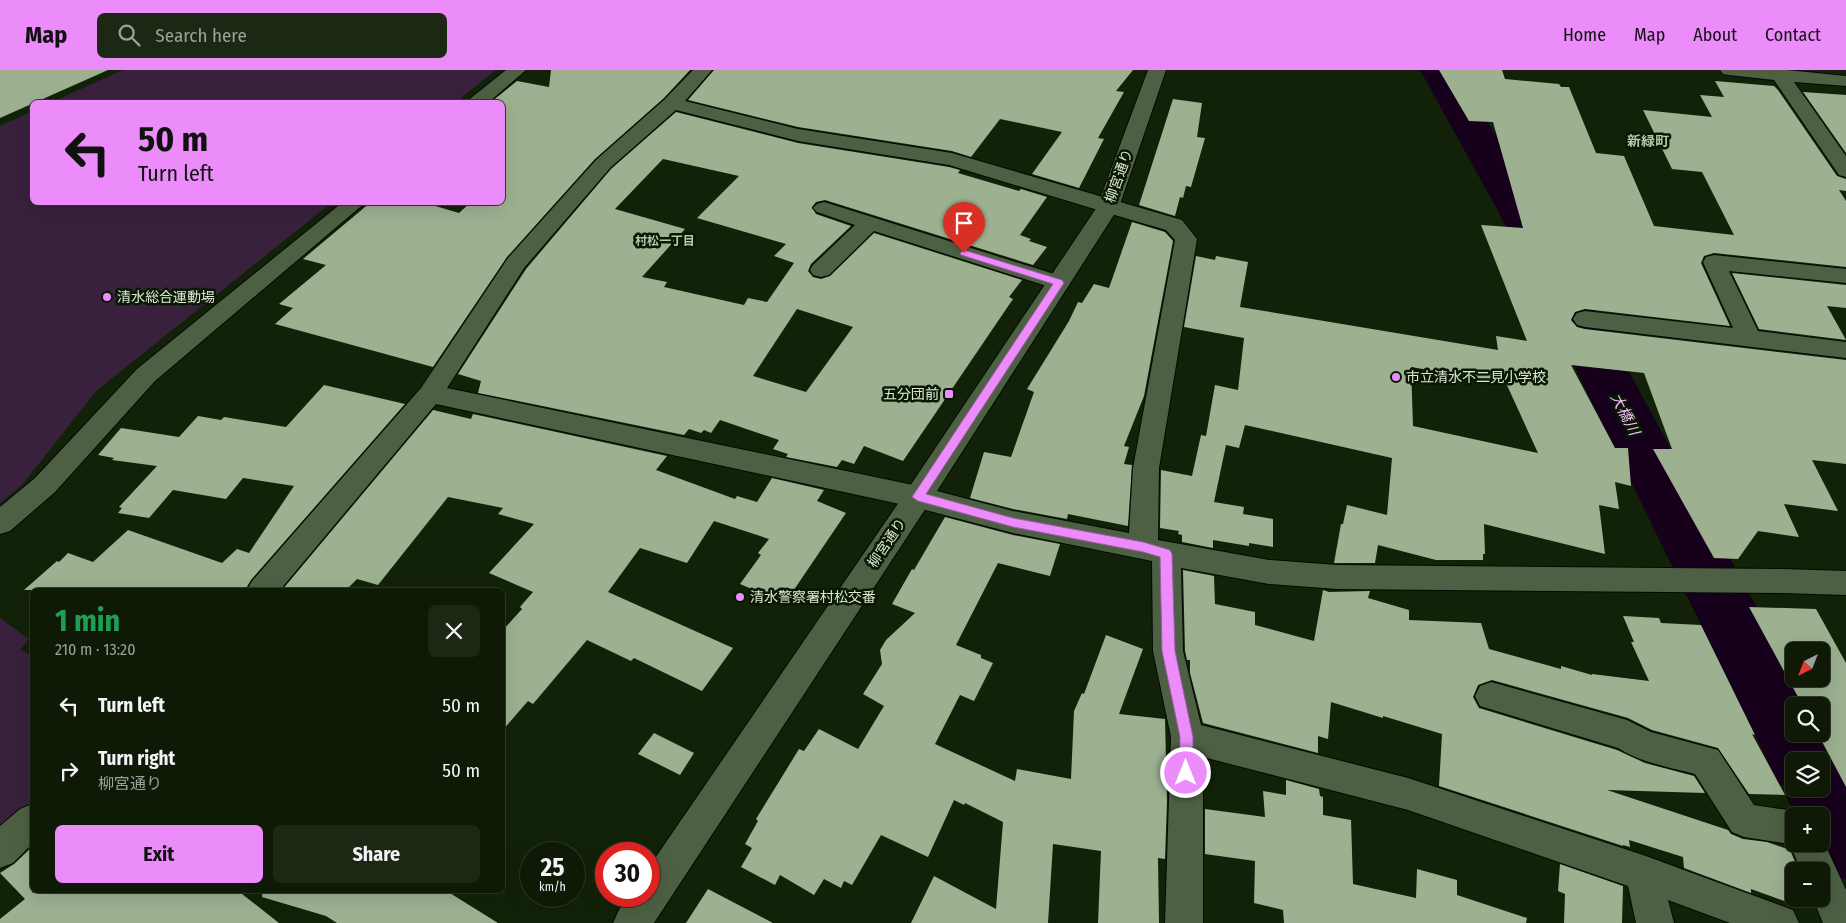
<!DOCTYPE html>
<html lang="en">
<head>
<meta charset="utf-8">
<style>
  body { margin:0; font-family:"Fira Sans Condensed","Noto Sans JP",sans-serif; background:#1c2714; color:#f1f3f6; height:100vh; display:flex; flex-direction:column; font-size:19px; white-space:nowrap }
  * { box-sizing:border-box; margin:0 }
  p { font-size:16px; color:#9ba19b }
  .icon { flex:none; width:28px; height:28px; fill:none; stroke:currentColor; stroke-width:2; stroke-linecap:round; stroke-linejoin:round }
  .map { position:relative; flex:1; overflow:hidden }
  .details { position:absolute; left:30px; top:518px; width:475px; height:305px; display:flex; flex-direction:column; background:#0e1a06; border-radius:8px; box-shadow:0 5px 20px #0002,0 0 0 1px #2e3828 }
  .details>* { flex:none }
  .guide { position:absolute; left:30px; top:30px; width:475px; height:105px; border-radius:8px; box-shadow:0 5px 20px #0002,0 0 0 1px #2e3828; background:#ec8cfa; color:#111; overflow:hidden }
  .needle { width:32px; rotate:222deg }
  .buttons { position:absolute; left:1785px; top:572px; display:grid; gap:10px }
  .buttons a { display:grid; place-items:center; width:45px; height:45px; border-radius:8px; background:#0e1a06; box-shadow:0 5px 20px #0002,0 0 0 1px #2e3828; font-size:25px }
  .speed { position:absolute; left:520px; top:772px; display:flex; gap:10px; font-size:25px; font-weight:700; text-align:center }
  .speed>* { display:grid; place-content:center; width:65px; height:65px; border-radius:50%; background:#0e1a06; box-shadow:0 5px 20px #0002,0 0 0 1px #2e3828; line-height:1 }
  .speed small { font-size:12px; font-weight:400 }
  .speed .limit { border:8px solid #d22; background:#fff; color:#111 }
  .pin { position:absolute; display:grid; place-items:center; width:42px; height:42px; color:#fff; margin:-51px -21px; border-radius:50% 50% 50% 0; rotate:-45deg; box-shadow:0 0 5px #0007 }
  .pin .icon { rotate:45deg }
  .me { position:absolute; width:55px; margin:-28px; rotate:0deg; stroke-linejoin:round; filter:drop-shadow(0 0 4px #0008) }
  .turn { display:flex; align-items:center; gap:18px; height:105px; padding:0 25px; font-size:22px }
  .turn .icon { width:65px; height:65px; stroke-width:2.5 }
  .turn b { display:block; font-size:35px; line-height:42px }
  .round { display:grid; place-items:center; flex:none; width:52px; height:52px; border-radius:8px; background:#1c2714 }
  .head { display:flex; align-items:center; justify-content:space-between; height:85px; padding:0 25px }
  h1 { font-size:30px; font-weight:700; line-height:38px; color:#1e9e55 }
  .button { display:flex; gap:10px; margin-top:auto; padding:10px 25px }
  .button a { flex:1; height:58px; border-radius:8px; background:#ec8cfa; color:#111; font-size:20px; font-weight:700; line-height:58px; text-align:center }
  .button a+a { background:#1c2714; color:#f1f3f6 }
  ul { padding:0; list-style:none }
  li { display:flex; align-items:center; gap:15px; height:65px; padding:0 25px }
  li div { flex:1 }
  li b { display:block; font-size:19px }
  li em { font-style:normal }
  header { display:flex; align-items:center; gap:30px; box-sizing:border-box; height:70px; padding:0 25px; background:#ec8cfa; color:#111 }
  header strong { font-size:24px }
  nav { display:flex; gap:28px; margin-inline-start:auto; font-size:18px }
  .search { width:350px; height:45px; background:#1c2714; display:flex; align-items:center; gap:12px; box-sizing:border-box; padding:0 18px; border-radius:8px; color:#9ba19b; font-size:19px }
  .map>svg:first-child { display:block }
  .green { fill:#39213d }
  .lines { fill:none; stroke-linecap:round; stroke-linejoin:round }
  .river { fill:#17001c; fill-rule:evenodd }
  .building { fill:#9db191; fill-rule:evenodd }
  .minor-casing { stroke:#010b00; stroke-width:2 }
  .tertiary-casing { stroke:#010b00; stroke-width:2 }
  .minor { fill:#4e6043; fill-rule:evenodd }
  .tertiary { fill:#4e6043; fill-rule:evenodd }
  .route { fill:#ec8cfa; stroke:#995ba2 }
  .poi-dot { fill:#ec8cfa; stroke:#091802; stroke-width:2 }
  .labels { text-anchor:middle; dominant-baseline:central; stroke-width:5; stroke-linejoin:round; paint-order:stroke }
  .far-neighbourhood-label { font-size:12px; font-weight:bold; fill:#b3c8a8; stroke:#091802 }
  .far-quarter-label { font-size:14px; font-weight:bold; fill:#b3c8a8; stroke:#091802 }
  .street-label { font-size:14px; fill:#dde7d7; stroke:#091802 }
  .poi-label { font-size:14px; fill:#dde7d7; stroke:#091802; text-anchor:start }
  .water-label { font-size:15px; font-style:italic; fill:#f6baff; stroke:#091802 }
</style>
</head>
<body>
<header>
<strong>Map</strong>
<div class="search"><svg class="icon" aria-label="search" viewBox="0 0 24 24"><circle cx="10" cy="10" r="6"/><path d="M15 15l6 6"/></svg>Search here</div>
<nav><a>Home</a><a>Map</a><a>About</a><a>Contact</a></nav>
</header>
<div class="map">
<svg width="1846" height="853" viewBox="0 0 1846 853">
  <rect width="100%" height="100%" fill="#122208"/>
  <path class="green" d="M123 0H496L456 32H52Z
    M32 41V132L331 133 96 321 22 415 0 433V56Z
    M0 548 29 569 20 580 32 585V739L0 767Z"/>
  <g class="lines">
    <path class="river" d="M1420 0H1456L1542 141 1810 636H1794V664H1821V657L1836 693 1843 695 1846 702V810L1821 799 1808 774H1821V746H1795L1783 719 1784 716 1779 714 1498 141ZM1794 691H1821V719H1794Z"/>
  </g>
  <path class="building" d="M0 0H108L0 48Z
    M551 0H690L664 28 595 89 507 187 433 297 275 254 293 238 279 234 326 195 303 189 371 132H422L459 143 471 132H502V32H491L517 11 549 17Z
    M714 0H1133L1116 21 1124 22 1098 68 1104 69 1079 118 1032 104 1062 62 1000 49 971 87 952 81 798 57 688 30Z
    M1439 0H1502L1505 9 1559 14 1561 17H1569L1596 83 1624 86 1654 156 1734 165 1702 102 1672 99 1643 40 1712 47 1700 25 1724 27 1715 11 1774 16 1778 20 1837 106 1846 109V121L1839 120 1846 131V197L1714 183 1704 186 1701 193 1730 256 1585 239 1575 242 1571 250 1577 257 1585 259 1846 290V394L1812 390 1838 441 1784 434 1799 467 1758 461 1738 489 1714 488 1653 379H1672L1644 303 1571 295 1615 378H1628L1631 416 1615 412 1619 439 1599 435 1605 484 1484 454 1485 484H1483V490H1436L1378 475 1375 493H1334L1341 454H1343L1347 435 1387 445 1392 388 1245 355 1239 378 1226 375 1214 432 1244 437 1243 444 1273 449V477L1249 473V476L1213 470V478L1182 472V465L1178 464 1179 461 1160 458 1161 400 1192 406 1201 365 1206 366 1215 315 1238 320 1244 268 1184 257 1196 186 1215 190 1216 186 1248 192 1240 237 1498 280 1496 266 1527 271 1481 155 1523 158 1493 52 1469 51ZM1411 297 1506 313 1538 383 1413 356Z
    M1803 22 1846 25V83Z
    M1173 29 1202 33 1197 67 1205 68 1191 117 1186 116 1183 128 1180 127 1175 146 1139 135Z
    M676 42 798 73 949 97 960 100 958 103 1019 121 1021 119 1047 127 1020 165 1031 169 1029 171 1047 177 1033 195 825 130 816 132 812 137 816 144 851 156 811 194 808 201 813 207 821 209 830 206 874 163 1022 210 1009 227 1013 229 903 391 864 376 854 394 842 390 837 397 786 387 788 384 773 379 779 370 720 350 711 363 704 360 701 363 689 359 684 365 478 323 481 311 458 304 526 199 611 99ZM663 89 739 106 697 148 786 174 774 186 794 193 767 232 748 228 744 235 664 217 667 212 642 207 685 159 615 139ZM797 239 853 257 806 322 753 306Z
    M1132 152 1165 162 1173 171 1144 326 1124 376 1129 377 1124 394 1132 395 1128 456 1068 444 1067 449 1013 439 970 428 984 382 1011 387 1034 322 1027 319 1069 251 1078 232 1082 233 1094 214 1109 218Z
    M1732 203 1846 215V238L1827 236 1846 270 1759 259Z
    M324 315 405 334 251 510 245 520H24L57 491 59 492 68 483 93 492 128 460 222 493 237 479 249 483 294 416 243 408 226 429 173 420 149 448 118 443 122 438 119 437 157 396 112 390 114 388 98 385 121 358 179 367 198 346 221 350 224 347 286 357Z
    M433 340 471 349 473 344 667 386 656 400 735 429 737 426 757 432 772 408 824 420 817 431 846 443 785 533 740 514 761 485 758 483 769 469 714 451 687 493 640 478 608 522 733 578 702 621 634 588 631 591 587 570 533 634 528 631 502 661V561L522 539 520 537 533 522 489 503 534 454 498 444 503 438 448 427 378 515 357 509 346 520H282Z
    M945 447 1013 465 1060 474 1050 506 998 493 956 575 981 585V588L993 593 974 631 960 625 935 674 1015 711 1017 699 1071 709 1074 641 1082 623 1084 624 1106 565 1143 579 1119 644 1165 649 1167 732 1165 789 1158 788 1159 853H1098L1101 781 1053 774 1048 853H911L934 806 996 839 1003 752 965 733 964 735 954 730 928 787 881 765 852 815 844 811 841 818 824 809 814 825 780 805 775 815 741 797 752 778 745 774 758 751 756 749 799 679 804 681 819 659 858 679 884 636 863 624 882 594 880 580 886 570 915 543 892 534 912 499 914 500Z
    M1183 500 1214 506 1215 534 1255 542V555L1314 571 1323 520 1329 522 1370 521 1368 528 1409 540V550L1481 553 1489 579 1561 599V596L1592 605V604L1649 611 1631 572H1634L1623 546 1659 548 1661 553 1701 555 1755 665 1752 664 1785 725 1749 724 1718 678 1652 660 1628 648 1492 610 1478 615 1473 627 1479 638 1617 680 1645 693 1694 706 1705 723 1607 720 1728 760 1731 764 1743 769 1767 772 1790 780 1799 801H1794V829H1803L1804 838 1751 819V823L1684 798 1683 787 1629 770 1630 777 1623 775V776L1439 716 1442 664 1383 646V648L1331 632 1328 669 1318 666V683L1203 653 1190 603V590H1187L1185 581Z
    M1749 537 1816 539 1846 593V717L1818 664H1821V636H1803ZM1794 581H1821V609H1794Z
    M654 663 694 683 680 705 638 684Z
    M1286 710 1319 719 1320 726 1323 727V745L1351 750 1353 814 1416 828 1417 799 1457 810V825L1527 848 1526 853H1284L1283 840 1254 833 1255 791 1205 784V739L1265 747 1263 721 1286 725Z
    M32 777V823L36 820H237L279 853H0V849L25 829 0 803 14 794Z
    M1560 794 1623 816 1622 853H1564L1565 824 1558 821Z
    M708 819 773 853H686Z
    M263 820H445L498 853H337L326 846 262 827Z"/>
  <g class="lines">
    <g class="minor-casing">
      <path id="minor" d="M693 0H712L685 31 798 59 952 83 1182 150 1197 169 1159 398 1158 470 1269 490 1337 495 1783 499 1793 502 1798 511 1793 520 1783 523 1337 519 1269 514 1181 498 1183 581 1201 655 1408 708 1643 785 1793 840 1799 853H1730L1668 830 1674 853H1636L1628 816 1408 740 1203 687V853H1165L1171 667 1153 581 1152 491 1013 463 918 438 436 334 280 520H247L252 511 421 318 508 188 596 90 665 29ZM676 40 798 71 949 95 1101 141 1166 160 1175 170 1133 398 1129 463 1013 441 918 416 447 318 524 198 610 98Z
        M1720 0H1787L1846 6V16L1794 12 1846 86V107L1839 105 1774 10 1729 5 1723 4Z
        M824 132 1067 208 1070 213 1067 218 1059 220 874 161 829 205 821 207 813 205 810 200 813 195 855 155 817 142 813 138 817 134Z
        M1714 185 1846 199V213L1729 201 1758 261 1846 272V288L1585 257 1577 255 1573 249 1577 243 1585 241 1733 258 1703 192 1706 187Z
        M1491 612 1627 650 1651 662 1718 680 1754 735 1794 741 1806 746H1794V774H1821V766L1846 820V853H1823L1813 829H1821V801H1801L1790 774 1744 767 1732 762 1695 704C1668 697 1642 693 1618 678L1480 636 1475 626 1480 616Z
        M32 734V774L13 793 0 798V756L20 739Z"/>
    </g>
    <g class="tertiary-casing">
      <path id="tertiary" d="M506 0H526L489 32H469L471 28Z
        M1148 0H1166L1119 137 928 435 654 853H613L619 840 628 826H649V797L908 419 1097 137Z
        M343 132H366L155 311 55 422 10 461 0 464V437L35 408 137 299Z
        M1783 499 1846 501V525L1783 523 1773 520 1768 511 1773 502Z"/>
    </g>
    <use href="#minor" class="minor"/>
    <use href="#tertiary" class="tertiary"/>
  </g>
  <path class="route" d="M964 180 1062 210 1064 213 926 424 1013 448 1143 472 1170 480 1172 484 1175 581 1193 667V703L1191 708 1186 710 1181 708 1179 703 1180 667 1162 581 1160 487 1143 482 1013 457 918 431 912 427 1053 214 961 185 960 183Z"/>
  <g class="poi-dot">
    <circle cx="107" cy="227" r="5"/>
    <circle cx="1396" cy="307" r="5"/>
    <rect x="944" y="319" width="10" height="10" rx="2.5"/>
    <circle cx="740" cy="527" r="5"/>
  </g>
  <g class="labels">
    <g class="far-neighbourhood-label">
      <text x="665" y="171">村松一丁目</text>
    </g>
    <g class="far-quarter-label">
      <text x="1648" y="71">新緑町</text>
    </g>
    <g class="street-label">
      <text transform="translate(1119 106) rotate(-70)">柳宮通り</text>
      <text transform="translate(887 473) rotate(-56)">柳宮通り</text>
    </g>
    <g class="poi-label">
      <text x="117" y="227">清水総合運動場</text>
      <text x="1406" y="307">市立清水不二見小学校</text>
      <text x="939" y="324" text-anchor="end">五分団前</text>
      <text x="750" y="527">清水警察署村松交番</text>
    </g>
    <g class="water-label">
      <text transform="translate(1625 344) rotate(63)">大橋川</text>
    </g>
  </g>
</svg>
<div class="buttons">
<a><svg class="needle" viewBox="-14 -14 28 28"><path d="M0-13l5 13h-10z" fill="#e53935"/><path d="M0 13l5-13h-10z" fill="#9ba19b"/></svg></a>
<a><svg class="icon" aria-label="search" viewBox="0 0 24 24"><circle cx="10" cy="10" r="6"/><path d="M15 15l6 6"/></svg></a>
<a><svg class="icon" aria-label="layers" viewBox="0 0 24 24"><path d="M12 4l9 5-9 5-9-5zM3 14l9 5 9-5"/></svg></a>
<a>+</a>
<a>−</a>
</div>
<div class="speed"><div>25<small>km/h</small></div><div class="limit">30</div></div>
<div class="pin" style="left:964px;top:183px;background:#d93025"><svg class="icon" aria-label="arrive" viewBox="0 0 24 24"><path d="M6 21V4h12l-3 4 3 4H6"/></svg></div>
<svg class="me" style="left:1186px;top:703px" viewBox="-20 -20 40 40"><circle r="17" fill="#ec8cfa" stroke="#fff" stroke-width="3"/><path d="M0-11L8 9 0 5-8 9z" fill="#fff"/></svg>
<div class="guide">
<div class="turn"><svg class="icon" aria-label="left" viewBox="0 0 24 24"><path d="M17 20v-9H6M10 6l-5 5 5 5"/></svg><div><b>50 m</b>Turn left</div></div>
</div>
<section class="details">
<div class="head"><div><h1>1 min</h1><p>210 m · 13:20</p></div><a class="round"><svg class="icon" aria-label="close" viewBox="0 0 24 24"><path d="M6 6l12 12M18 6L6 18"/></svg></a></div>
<ul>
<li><svg class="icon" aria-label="left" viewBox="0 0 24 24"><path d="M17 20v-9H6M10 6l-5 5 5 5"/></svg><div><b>Turn left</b></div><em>50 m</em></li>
<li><svg class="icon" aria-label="right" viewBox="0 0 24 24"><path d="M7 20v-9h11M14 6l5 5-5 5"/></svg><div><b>Turn right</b><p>柳宮通り</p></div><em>50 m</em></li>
</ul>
<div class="button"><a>Exit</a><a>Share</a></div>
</section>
</div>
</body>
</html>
